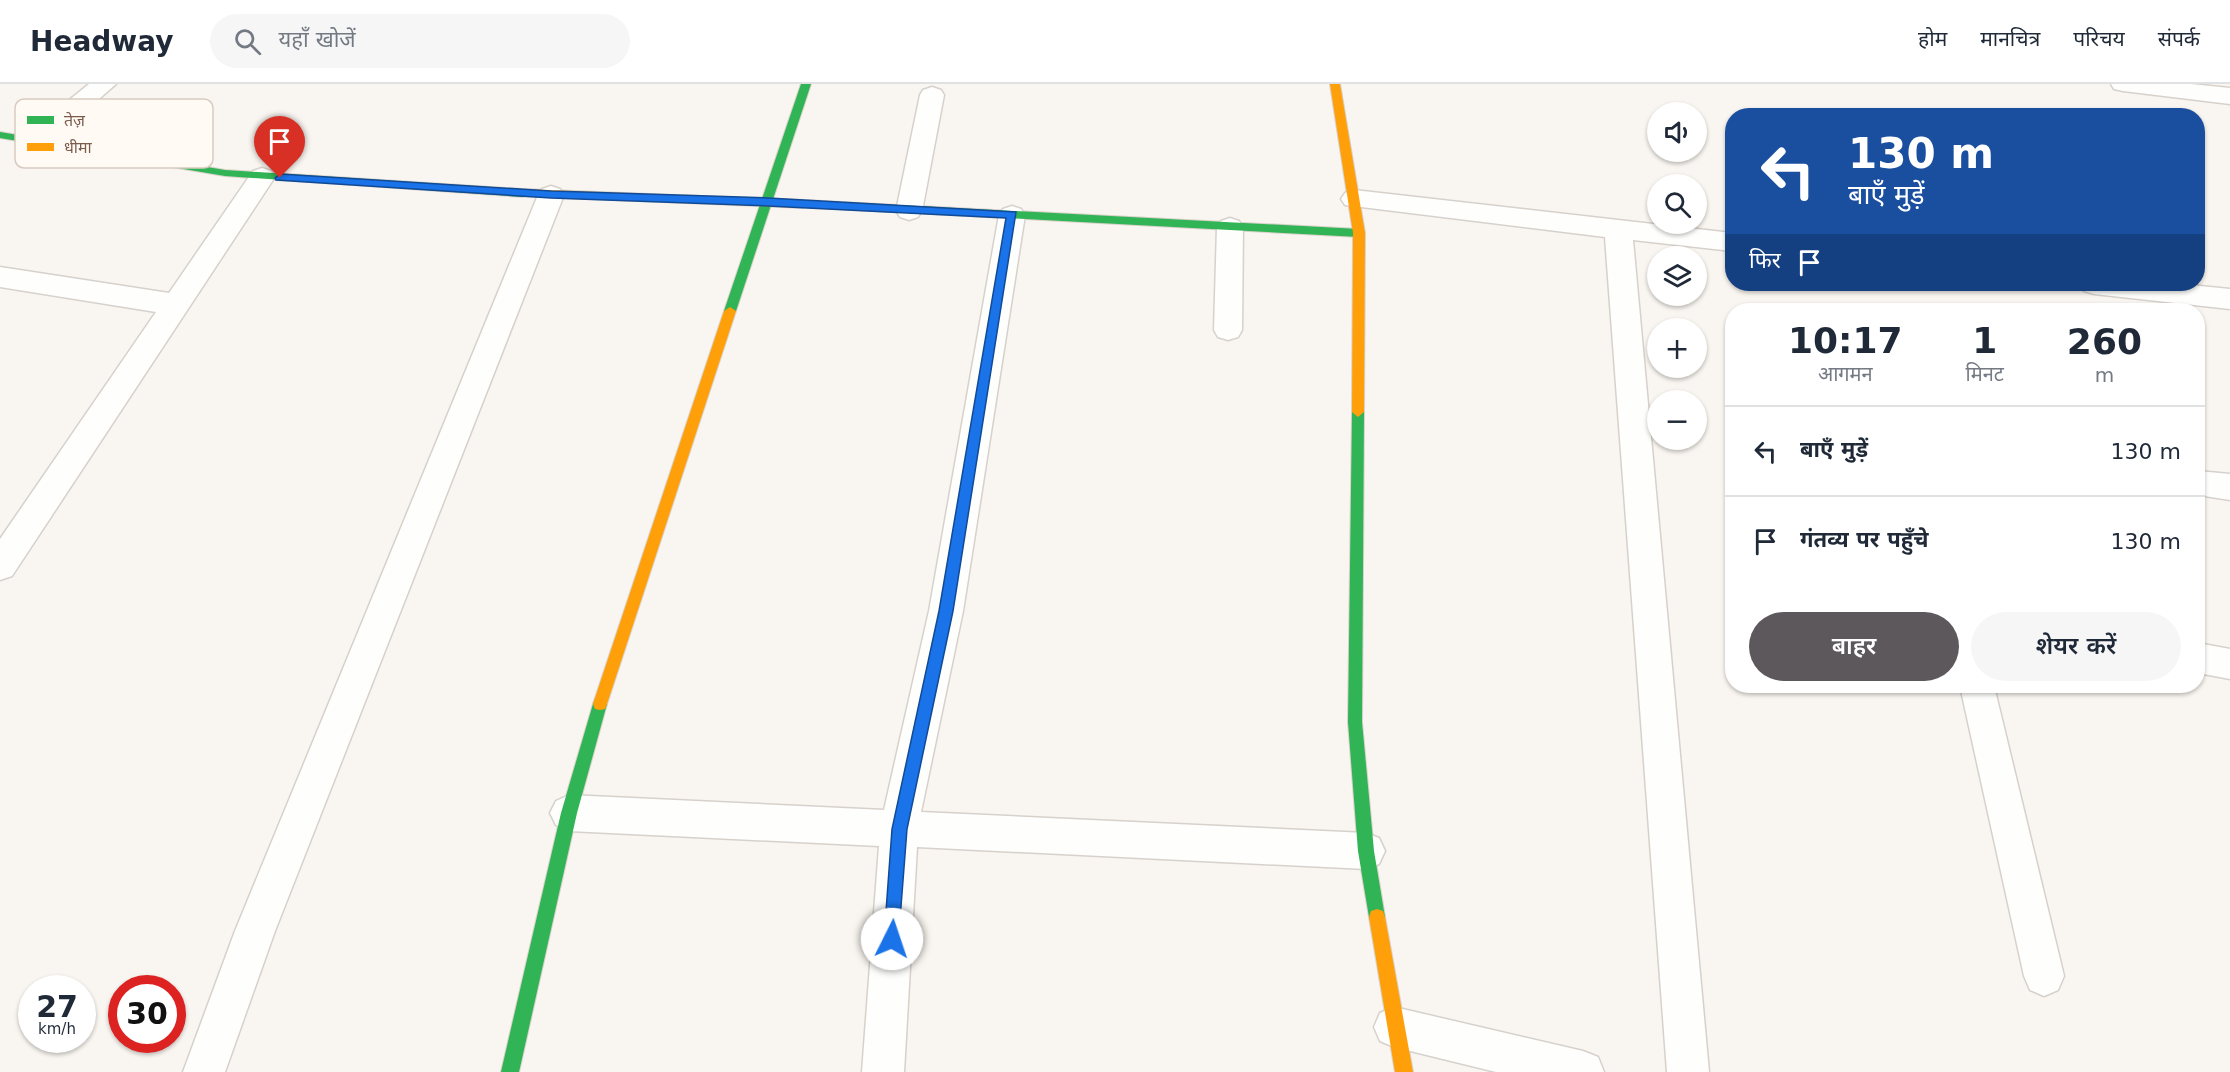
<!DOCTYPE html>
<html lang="hi">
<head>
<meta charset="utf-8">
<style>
  body { margin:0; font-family:"DejaVu Sans","Noto Sans Devanagari",sans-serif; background:#f6f6f7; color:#1f2937; height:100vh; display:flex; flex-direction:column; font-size:22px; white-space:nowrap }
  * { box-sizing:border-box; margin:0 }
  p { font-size:20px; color:#747a83 }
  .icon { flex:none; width:33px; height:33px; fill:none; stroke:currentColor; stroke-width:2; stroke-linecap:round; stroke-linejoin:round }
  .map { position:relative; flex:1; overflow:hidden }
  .sheet { position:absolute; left:1725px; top:219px; width:480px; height:390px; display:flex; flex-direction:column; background:#fff; border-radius:24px; box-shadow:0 2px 4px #0004 }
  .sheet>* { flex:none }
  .hud { position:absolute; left:1725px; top:24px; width:480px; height:183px; border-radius:24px; box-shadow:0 2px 4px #0004; background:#1a4fa0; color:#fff; overflow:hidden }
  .tools { position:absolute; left:1647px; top:18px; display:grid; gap:12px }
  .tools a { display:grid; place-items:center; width:60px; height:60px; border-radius:50%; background:#fff; box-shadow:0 2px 4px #0004; font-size:30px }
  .speed { position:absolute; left:18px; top:891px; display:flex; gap:12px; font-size:30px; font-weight:700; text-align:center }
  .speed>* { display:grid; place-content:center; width:78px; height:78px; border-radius:50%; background:#fff; box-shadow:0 2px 4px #0004; line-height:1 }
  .speed small { font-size:15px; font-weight:400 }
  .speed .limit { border:9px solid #d22; background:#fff; color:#111 }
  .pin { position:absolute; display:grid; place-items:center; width:51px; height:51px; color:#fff; margin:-62px -26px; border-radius:50% 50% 50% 0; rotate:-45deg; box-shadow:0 0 6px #0007 }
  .pin .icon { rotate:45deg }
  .me { position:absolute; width:66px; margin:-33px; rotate:4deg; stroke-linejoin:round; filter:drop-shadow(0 0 4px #0008) }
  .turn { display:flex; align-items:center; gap:21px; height:126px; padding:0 24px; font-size:27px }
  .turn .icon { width:78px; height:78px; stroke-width:2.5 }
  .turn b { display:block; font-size:42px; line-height:51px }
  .then { display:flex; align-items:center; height:57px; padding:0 24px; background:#0003; gap:12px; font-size:22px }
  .eta { display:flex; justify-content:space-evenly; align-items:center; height:102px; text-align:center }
  .eta b { font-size:36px; font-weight:600; line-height:42px }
  .button { display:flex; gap:12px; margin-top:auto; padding:12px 24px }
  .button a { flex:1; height:69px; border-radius:36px; background:#5c585b; color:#fff; font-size:24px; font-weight:600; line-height:69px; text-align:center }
  .button a+a { background:#f6f6f7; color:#1f2937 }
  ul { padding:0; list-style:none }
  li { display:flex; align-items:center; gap:18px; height:90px; padding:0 24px; border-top:2px solid #e0e1e3 }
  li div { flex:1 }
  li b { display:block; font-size:22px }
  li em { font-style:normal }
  header { display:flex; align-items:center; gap:36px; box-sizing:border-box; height:84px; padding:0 30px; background:#fff; border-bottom:2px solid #e0e1e3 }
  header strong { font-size:28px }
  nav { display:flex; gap:33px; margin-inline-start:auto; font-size:21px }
  .search { width:420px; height:54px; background:#f6f6f7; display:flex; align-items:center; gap:15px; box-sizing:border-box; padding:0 21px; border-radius:33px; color:#747a83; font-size:22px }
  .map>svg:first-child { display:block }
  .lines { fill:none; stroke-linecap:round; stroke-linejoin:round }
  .street-casing { stroke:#d7d1cb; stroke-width:3 }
  .fast-casing { stroke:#d9d2cb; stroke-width:2 }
  .slow-casing { stroke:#d9d2cb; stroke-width:2 }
  .street { fill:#fefefd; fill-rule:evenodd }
  .fast { fill:#30b455; fill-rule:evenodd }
  .slow { fill:#ff9f0a; fill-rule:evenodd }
  .route { fill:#1a73e8; stroke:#114b97; stroke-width:1.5 }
  .key { fill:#fffaf3; stroke:#d7cbc1; stroke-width:1.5 }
  .key-label { font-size:16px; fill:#7a5c4d }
</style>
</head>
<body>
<header>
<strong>Headway</strong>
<div class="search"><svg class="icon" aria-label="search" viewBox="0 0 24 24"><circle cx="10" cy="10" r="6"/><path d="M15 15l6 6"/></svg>यहाँ खोजें</div>
<nav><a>होम</a><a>मानचित्र</a><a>परिचय</a><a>संपर्क</a></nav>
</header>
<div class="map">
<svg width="2230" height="988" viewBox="0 0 2230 988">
  <rect width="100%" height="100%" fill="#f9f5f0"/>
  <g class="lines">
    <g class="street-casing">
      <path id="street" d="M89 0H116L44 63 35 65 26 63 22 57 26 51Z
        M2111 0H2191L2230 4V20L2123 7 2114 5Z
        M932 3 941 6 944 11 922 127 918 133 909 136 900 133 896 127 920 11 923 6Z
        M262 84 271 87 275 93 271 99 12 492 0 496V455L156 228 0 203V183L169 209 253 87Z
        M551 102 560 105 564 111 275 847 225 988H183L235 847 538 111 542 105Z
        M1354 106 1732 149V167L1633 156 1709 988H1667L1605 153 1345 121 1341 115 1345 109Z
        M1012 122 1021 125 1025 131 963 527 921 728 1366 749 1379 754 1385 767 1379 780 1366 785 917 763 904 988H862L879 762 569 747 556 741 550 729 556 717 569 711 884 726 929 527 999 131 1003 125Z
        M1230 134 1239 137 1243 143 1242 246 1238 253 1228 256 1218 253 1214 246 1217 143 1221 137Z
        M2080 200H2180L2230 205V225L2094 210 2084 207Z
        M2198 387 2230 390V416L2198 411Z
        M2198 559 2230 565V595L2198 589Z
        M1960 602H1994L2064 892 2058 906 2044 912 2030 906 2024 892Z
        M1394 923 1583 967 1598 973 1604 988H1496L1394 963 1380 957 1374 943 1380 929Z"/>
    </g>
    <g class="fast-casing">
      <path id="fast" d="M801 0H811L736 227 734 230H726L724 227Z
        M0 48 225 86 523 105 528 109 523 113 225 92 0 54Z
        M804 116 1359 145 1365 149 1359 153 800 123V117Z
        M1358 323 1364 328 1362 638 1374 767 1385 833 1383 839 1377 841 1371 839 1369 833 1358 767 1348 638 1352 328Z
        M600 614 605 615 607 620 577 729 519 988H501L561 729 593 620 595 615Z"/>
    </g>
    <g class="slow-casing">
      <path id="slow" d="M1330 0H1340L1365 149 1364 328 1358 333 1352 328 1353 149Z
        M523 105 804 116 809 120 804 124 519 112V106Z
        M730 223 736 227 607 620 605 625 600 626 595 625 593 620 724 227Z
        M1377 825 1383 827 1385 833 1413 988H1395L1369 833 1371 827Z"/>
    </g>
    <use href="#street" class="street"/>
    <use href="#fast" class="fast"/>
    <use href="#slow" class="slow"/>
  </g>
  <path class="route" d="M280 90 551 107 768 114 1016 128 953 527 907 745 898 861 892 863 886 861 884 855 892 745 939 527 1006 134 768 122 551 114 276 96 275 94Z"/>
  <rect x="15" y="15" width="198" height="69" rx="9" class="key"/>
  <rect x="27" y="32" width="27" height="8" fill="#30b455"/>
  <rect x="27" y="59" width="27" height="8" fill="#ff9f0a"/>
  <g class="key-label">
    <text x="64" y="42">तेज़</text>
    <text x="64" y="69">धीमा</text>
  </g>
</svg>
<div class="tools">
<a><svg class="icon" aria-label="sound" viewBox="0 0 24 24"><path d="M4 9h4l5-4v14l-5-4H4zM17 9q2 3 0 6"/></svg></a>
<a><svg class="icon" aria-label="search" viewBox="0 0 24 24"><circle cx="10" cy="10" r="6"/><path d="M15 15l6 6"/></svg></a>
<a><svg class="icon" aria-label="layers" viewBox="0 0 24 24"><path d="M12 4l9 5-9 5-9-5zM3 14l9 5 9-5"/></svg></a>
<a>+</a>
<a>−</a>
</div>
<div class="speed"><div>27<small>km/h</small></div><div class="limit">30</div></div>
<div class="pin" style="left:280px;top:94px;background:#d93025"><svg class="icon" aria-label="arrive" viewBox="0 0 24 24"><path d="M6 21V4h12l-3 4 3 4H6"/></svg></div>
<svg class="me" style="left:892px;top:855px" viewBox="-20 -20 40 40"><circle r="19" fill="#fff"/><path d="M0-13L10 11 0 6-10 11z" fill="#1a73e8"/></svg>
<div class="hud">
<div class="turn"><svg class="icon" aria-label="left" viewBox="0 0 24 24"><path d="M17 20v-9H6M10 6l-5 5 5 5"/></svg><div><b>130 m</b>बाएँ मुड़ें</div></div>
<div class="then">फिर<svg class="icon" aria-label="arrive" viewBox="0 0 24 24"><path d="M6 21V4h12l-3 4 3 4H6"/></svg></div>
</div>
<section class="sheet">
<div class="eta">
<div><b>10:17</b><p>आगमन</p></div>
<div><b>1</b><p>मिनट</p></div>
<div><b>260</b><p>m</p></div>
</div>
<ul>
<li><svg class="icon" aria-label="left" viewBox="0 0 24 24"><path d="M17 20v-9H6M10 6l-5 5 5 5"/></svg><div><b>बाएँ मुड़ें</b></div><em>130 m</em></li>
<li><svg class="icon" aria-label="arrive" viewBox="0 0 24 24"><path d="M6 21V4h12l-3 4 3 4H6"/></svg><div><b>गंतव्य पर पहुँचे</b></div><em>130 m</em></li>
</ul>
<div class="button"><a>बाहर</a><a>शेयर करें</a></div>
</section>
</div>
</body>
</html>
